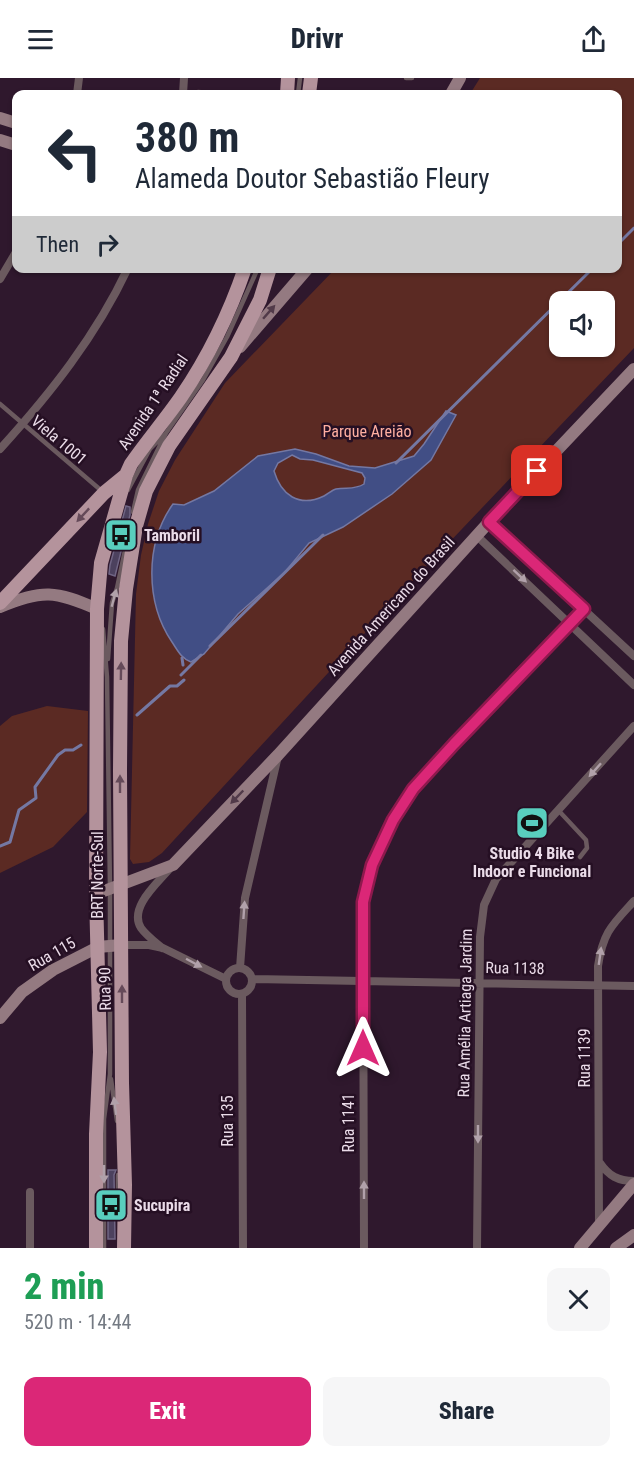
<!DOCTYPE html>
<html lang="en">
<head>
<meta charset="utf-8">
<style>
  body { margin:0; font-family:"Roboto Condensed",sans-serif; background:#f6f6f7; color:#1f2937; height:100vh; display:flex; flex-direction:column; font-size:22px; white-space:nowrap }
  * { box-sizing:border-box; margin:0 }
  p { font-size:20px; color:#747a83 }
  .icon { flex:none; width:33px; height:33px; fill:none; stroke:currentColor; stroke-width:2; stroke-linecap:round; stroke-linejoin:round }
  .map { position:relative; height:1170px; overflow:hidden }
  .panel { display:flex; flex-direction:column; background:#fff; flex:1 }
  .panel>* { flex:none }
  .hud { position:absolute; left:12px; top:12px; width:610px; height:183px; border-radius:12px; box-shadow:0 2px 4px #0004; background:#fff; color:#1f2937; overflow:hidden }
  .controls { position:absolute; left:549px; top:213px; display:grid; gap:12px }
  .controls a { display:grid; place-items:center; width:66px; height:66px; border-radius:12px; background:#fff; box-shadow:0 2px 4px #0004; font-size:30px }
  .pin { position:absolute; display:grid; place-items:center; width:51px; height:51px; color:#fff; margin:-26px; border-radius:12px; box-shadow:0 3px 9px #0006 }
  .me { position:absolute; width:66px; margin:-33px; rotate:0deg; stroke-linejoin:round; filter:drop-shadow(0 0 4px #0008) }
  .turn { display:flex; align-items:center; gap:21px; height:126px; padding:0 24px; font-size:27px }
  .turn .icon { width:78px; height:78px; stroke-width:2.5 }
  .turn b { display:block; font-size:42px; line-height:51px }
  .then { display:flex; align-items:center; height:57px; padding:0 24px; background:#0003; gap:12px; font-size:22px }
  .round { display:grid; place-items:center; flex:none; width:63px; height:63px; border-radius:12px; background:#f6f6f7 }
  .headline { display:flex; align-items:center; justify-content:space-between; height:102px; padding:0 24px }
  h1 { font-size:36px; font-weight:800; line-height:45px; color:#1e9e55 }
  .cta { display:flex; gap:12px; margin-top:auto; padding:12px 24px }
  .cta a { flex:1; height:69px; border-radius:12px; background:#db2777; color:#fff; font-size:24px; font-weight:800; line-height:69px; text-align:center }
  .cta a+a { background:#f6f6f7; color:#1f2937 }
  header { display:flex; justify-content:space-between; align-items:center; height:78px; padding:0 24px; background:#fff; font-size:27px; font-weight:800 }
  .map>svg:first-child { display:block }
  .green { fill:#5b2a23; fill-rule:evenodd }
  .water { fill:#414e85; stroke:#7478a3; stroke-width:1.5; fill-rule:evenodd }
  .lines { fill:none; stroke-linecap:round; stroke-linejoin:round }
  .stream { stroke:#7478a3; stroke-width:3 }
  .building { fill:#4c415e; stroke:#706584; stroke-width:1.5 }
  .lane { stroke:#6b5a5f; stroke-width:4.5 }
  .street { stroke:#6b5a5f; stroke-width:8 }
  .secondary { stroke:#947a81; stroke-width:12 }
  .primary { stroke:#b4939c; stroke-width:14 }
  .oneway { fill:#513a49 }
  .oneway2 { fill:#654a59 }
  .oneway3 { fill:#b1a1aa }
  .route-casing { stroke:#8e194d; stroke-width:15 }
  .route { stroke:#db2777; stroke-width:10 }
  .labels { text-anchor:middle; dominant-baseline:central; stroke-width:5; stroke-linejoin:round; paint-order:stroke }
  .street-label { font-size:16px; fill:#eadbe8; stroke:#250f23 }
  .park-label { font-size:16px; fill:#ffafa1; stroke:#250f23 }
  .poi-label { font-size:16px; font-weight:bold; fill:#eadbe8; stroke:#250f23; text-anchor:start }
</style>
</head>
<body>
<header><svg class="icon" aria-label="menu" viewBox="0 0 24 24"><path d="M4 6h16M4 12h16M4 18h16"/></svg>Drivr<svg class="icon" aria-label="share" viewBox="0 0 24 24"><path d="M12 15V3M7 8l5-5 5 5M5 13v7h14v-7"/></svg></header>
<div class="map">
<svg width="634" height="1170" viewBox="0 0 634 1170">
  <rect width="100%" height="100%" fill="#2f182d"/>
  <path class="green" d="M480 0H634V270L423 492 162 775 149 784 133 786 130 781 136 516 141 477 148 446 159 413 175 382 225 305 335 191 618 190V16H470ZM560 224H604V268H560Z
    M47 628 88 633 87 734 53 769 0 795V648L12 638Z"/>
  <path class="water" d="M446 333 456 337 431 382 392 416 343 449 309 465 285 494 238 536 204 576 191 584C181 580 178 573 172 564 145 524 145 465 173 426L184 427 214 413 258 378 295 371 316 376 349 388 375 390 414 378 424 366ZM292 377 300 381 313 382 362 395 365 400 364 406C355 412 346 409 336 411 332 412 328 416 324 418 299 430 281 417 274 393L278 385Z"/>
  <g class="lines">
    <path class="stream" d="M618 166 634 150
      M396 385 593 190
      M210 568 323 457
      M182 580 183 587
      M181 597 201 577
      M137 637 170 608H177L184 602
      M0 768 10 764 19 732 36 720 35 709 58 677 65 672H73L81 667"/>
  </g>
  <path class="building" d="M126 428 130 429V437L115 498 109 496 110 487Z
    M108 1092H116L114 1097 115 1161H108Z"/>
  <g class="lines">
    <path class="lane" d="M406 0H412
      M198 14 222 16
      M298 16 300 0
      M0 326 103 414
      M128 412 150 371 166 355
      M133 434 138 412 166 355 203 302 227 259 258 190
      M103 551 107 599 110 810V996L104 1041V1170
      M108 581 112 525 117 510 127 463
      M559 733 586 762 587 770 580 779
      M111 1001 117 1043
      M118 1124V1097"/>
    <path class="street" d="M77 16 79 0
      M183 16 184 0
      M0 201 16 174
      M0 371C50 316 96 258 128 190
      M489 444 634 578
      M477 458 634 607
      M121 867H149L163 870 226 901
      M162 870C155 864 146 857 141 850 128 829 159 804 171 789
      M226 903a13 13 0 1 1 26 0a13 13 0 1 1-26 0Z
      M240 890 245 820 278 678
      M252 901 634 908
      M242 916 243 1170
      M600 1085C609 1098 618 1103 634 1103
      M30 1114V1170
      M599 1148 598 888C603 854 612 847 634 823
      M364 1170 363 824 372 787 393 742 413 711 468 650 583 531
      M477 1170 480 859 484 827 496 801 634 648"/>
    <path class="secondary" d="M451 16 460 0
      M0 40 16 45
      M0 62 16 67
      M240 269 308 190
      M0 529C42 511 56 513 97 531
      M96 816 173 787 278 677 489 444 634 291
      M0 940 22 914 53 892 98 869 121 867
      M580 1170 634 1106
      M616 1170 634 1157"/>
    <path class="primary" d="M287 16 288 0
      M309 16 311 0
      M0 525 104 415 126 397
      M96 1170V1056L100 974 96 816 97 531 101 485 126 397 131 386C147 363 165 342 181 319 207 281 230 234 245 190
      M124 1170 125 1107 122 1005 120 693 121 563 126 511 136 448 146 413 169 368 231 279 260 222 270 190"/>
  </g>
  <defs><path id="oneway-solid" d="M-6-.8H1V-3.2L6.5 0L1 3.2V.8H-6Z" transform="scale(1.5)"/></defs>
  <g class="oneway">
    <use href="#oneway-solid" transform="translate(269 234) rotate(-49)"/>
    <use href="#oneway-solid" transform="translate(237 719) rotate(134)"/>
  </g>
  <g class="oneway2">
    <use href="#oneway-solid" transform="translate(83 437) rotate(133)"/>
    <use href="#oneway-solid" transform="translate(121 593) rotate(-89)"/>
    <use href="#oneway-solid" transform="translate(120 706) rotate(-90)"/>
    <use href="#oneway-solid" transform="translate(122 916) rotate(-90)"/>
  </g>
  <g class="oneway3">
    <use href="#oneway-solid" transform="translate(520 498) rotate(43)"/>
    <use href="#oneway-solid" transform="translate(114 520) rotate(-75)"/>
    <use href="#oneway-solid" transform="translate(595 692) rotate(132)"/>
    <use href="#oneway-solid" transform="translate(244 832) rotate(-86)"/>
    <use href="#oneway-solid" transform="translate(600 878) rotate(-82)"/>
    <use href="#oneway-solid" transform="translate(194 885) rotate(28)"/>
    <use href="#oneway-solid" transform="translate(115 1028) rotate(-97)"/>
    <use href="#oneway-solid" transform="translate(478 1056) rotate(90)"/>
    <use href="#oneway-solid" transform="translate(104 1096) rotate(90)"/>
    <use href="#oneway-solid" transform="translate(364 1112) rotate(-90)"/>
  </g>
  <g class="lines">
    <g class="route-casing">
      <path id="route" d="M363 970V824L372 787 393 742 413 711 454 666 584 531 489 444 537 393"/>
    </g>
    <use href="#route" class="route"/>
  </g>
  <defs>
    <g id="bus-square" transform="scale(1.725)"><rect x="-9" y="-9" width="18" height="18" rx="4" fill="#59cebe" stroke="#250f23"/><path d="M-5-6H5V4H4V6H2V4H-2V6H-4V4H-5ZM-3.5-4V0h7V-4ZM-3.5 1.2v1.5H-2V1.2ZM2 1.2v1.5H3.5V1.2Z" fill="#111"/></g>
    <g id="stadium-square" transform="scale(1.725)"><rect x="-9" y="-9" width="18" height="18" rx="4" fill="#59cebe" stroke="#250f23"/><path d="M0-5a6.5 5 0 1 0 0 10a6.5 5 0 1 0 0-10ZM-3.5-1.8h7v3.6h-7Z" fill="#111"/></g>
  </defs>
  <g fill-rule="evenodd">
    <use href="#bus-square" x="121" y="457"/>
    <use href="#stadium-square" x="532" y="745"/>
    <use href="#bus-square" x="111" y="1127"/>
  </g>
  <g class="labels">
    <g class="street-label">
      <text transform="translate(153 324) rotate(-56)">Avenida 1ª Radial</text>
      <text transform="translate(59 362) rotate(40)">Viela 1001</text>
      <text transform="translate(391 528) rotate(-48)">Avenida Americano do Brasil</text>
      <text transform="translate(97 797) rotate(-90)">BRT Norte-Sul</text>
      <text transform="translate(52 876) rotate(-30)">Rua 115</text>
      <text transform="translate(515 890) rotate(1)">Rua 1138</text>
      <text transform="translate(105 911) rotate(-91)">Rua 90</text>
      <text transform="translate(465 935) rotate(-89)">Rua Amélia Artiaga Jardim</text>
      <text transform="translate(584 980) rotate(-90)">Rua 1139</text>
      <text transform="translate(227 1043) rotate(-90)">Rua 135</text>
      <text transform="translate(348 1045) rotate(-90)">Rua 1141</text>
    </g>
    <g class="park-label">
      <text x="367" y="353">Parque Areião</text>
    </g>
    <g class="poi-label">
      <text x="144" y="457">Tamboril</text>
      <text x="532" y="775" text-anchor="middle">Studio 4 Bike<tspan x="532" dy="18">Indoor e Funcional</tspan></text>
      <text x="134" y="1127">Sucupira</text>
    </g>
  </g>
</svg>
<div class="controls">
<a><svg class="icon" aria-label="sound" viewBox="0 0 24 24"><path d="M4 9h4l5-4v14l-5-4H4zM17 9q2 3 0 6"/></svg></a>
</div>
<div class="pin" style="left:537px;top:393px;background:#d93025"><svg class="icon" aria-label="arrive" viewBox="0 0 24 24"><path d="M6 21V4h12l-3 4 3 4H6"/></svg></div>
<svg class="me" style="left:363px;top:970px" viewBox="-20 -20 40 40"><path d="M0-17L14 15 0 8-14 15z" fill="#db2777" stroke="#fff" stroke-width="4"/></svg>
<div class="hud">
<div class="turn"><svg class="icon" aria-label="left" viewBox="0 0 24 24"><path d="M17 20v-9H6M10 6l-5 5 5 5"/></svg><div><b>380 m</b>Alameda Doutor Sebastião Fleury</div></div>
<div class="then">Then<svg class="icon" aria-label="right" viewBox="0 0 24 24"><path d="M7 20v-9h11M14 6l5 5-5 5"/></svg></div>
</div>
</div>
<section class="panel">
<div class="headline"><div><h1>2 min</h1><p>520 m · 14:44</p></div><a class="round"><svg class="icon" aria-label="close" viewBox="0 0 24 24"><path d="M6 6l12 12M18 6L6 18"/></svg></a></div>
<div class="cta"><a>Exit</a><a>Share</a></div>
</section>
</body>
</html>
